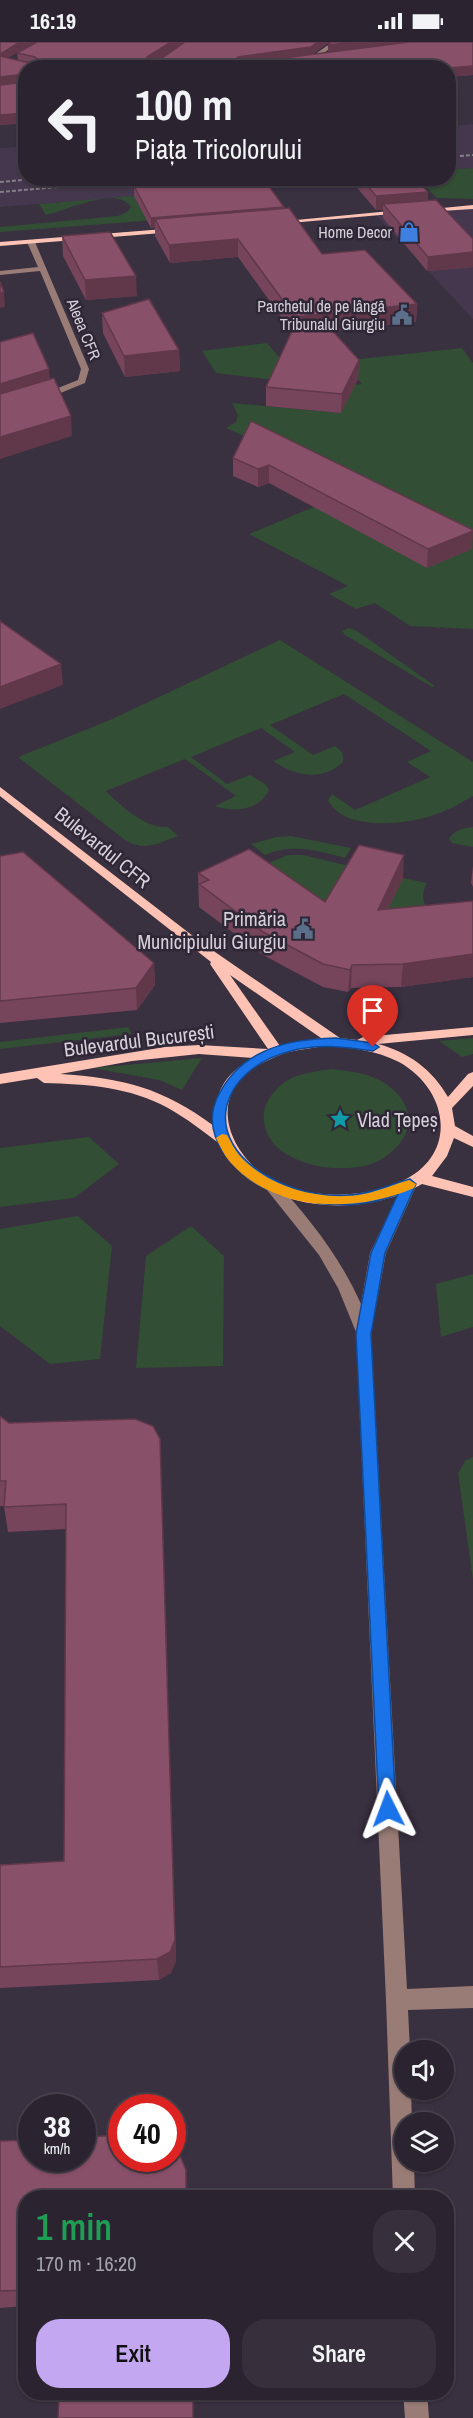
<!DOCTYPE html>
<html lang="en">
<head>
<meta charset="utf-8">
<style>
  body { margin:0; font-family:"Archivo Narrow",sans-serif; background:#37303c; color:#f1f3f6; height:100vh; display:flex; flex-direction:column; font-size:22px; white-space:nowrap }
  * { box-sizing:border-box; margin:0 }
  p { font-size:20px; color:#a6a4ab }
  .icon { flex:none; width:33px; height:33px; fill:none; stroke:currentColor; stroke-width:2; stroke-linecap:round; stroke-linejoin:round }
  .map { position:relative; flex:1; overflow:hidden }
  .sheet { position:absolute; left:18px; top:2148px; width:436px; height:210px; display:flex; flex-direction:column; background:#2b2430; border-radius:24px; box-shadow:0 2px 4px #0004,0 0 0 2px #47414c }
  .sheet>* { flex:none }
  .top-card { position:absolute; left:18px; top:18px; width:438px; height:126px; border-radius:24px; box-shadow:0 2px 4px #0004,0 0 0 2px #47414c; background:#2b2430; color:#f1f3f6; overflow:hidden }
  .fabs { position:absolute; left:394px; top:1998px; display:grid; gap:12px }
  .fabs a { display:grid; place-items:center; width:60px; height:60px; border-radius:50%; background:#2b2430; box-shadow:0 2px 4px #0004,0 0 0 2px #47414c; font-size:30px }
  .speed { position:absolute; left:18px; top:2052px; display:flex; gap:12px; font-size:30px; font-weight:700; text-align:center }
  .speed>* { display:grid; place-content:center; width:78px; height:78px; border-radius:50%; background:#2b2430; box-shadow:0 2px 4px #0004,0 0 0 2px #47414c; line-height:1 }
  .speed small { font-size:15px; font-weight:400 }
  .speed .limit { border:9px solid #d22; background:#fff; color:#111 }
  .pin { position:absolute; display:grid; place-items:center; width:51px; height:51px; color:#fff; margin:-62px -26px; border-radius:50% 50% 50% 0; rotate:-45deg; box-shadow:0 0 6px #0007 }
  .pin .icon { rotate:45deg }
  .me { position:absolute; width:66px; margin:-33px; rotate:357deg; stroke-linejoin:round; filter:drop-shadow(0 0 4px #0008) }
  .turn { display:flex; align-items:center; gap:21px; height:126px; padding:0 18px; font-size:27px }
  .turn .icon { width:78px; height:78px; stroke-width:2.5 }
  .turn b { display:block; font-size:42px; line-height:51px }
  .round { display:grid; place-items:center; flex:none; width:63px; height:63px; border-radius:24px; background:#37303c }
  .summary { display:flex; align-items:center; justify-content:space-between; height:102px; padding:0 18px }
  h1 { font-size:36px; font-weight:600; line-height:45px; color:#1e9e55 }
  .cta { display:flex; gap:12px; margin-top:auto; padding:12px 18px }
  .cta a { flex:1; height:69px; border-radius:24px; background:#c4a7f1; color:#111; font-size:24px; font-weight:600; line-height:69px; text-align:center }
  .cta a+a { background:#37303c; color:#f1f3f6 }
  .status { display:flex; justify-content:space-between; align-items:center; height:42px; padding:0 30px; background:#2b2430; direction:ltr }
  .status svg { height:16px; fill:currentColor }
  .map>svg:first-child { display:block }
  .built { fill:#45384e }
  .green { fill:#324e34 }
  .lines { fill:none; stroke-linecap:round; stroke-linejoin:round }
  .minor { fill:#997c75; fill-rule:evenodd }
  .major { fill:#fec3b4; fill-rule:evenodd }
  .rail { stroke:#847d8a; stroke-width:2; stroke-dasharray:4 2; stroke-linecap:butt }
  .wall { fill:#76455b }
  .shaded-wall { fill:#60384a }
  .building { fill:#89506a; stroke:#60384a; stroke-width:1.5 }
  .route { fill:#1a73e8; stroke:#114b97; stroke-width:1.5 }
  .slow { fill:#f59e0b }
  .labels { text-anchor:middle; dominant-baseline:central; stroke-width:5; stroke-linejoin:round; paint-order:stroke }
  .far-poi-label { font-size:16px; fill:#d5d0da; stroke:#2f2636; text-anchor:end }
  .far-street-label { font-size:16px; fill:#d5d0da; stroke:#2f2636 }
  .street-label { font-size:20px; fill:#d5d0da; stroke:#2f2636 }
  .poi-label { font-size:20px; fill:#d5d0da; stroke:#2f2636; text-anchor:end }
</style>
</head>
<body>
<div class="status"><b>16:19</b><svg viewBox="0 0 49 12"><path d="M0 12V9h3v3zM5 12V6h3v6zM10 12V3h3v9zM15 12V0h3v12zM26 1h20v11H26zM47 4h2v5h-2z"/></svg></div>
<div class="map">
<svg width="473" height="2376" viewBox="0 0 473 2376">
  <rect width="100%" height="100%" fill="#393040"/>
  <path class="built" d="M473 82V126L449 128 448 85Z
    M25 105 26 136 356 137 0 165V106Z
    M473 165V277L375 172Z"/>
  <path class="green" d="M473 126V157L437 156 417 137 448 136 449 128Z
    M134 154 169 177 0 190V185L118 174 127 170 131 165C117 143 66 169 46 173L39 162Z
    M267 301 284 321V339L216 331 202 309Z
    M462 306 473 321V587L410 584 375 561 356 567 329 552 348 544 249 492 359 446 226 386 236 380 238 373 232 361 341 371 340 344 362 342 342 319Z
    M349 586 357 589 435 644 432 645 345 593 342 589Z
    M280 598 473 720V754C460 762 446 769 431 774 404 783 342 789 328 758L332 752 355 768 430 735 407 720 431 709 344 652 270 683 313 713 335 704C342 709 344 712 343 720 322 740 295 734 273 719L295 710 261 686 191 715 227 742 250 733 265 742 269 748C260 768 234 771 215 764L236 754 185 717 106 749C121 764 146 787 168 785L178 794C159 801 144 810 125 798L18 715 110 678Z
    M473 785V805L452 801 449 797C454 788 464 786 473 785Z
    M291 794 351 806 345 816C319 809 292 801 265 813L251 802 276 795Z
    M288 813H303L358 826 327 878 249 829Z
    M403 836 427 841C420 854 423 861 431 871L377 889Z
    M129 985 131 992 0 1007V1000Z
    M473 996V1012L462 1015 439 999Z
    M202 1016 182 1048 159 1038 93 1026Z
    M332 1027C347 1029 363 1030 377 1037 416 1056 420 1094 382 1117 371 1124 356 1126 343 1126 309 1127 260 1111 264 1070 266 1057 277 1045 288 1038 301 1031 317 1029 332 1027Z
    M89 1095 119 1122 74 1156 0 1165V1106Z
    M78 1174 112 1204 100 1317 50 1322 0 1284V1187Z
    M191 1184 224 1214 223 1324 136 1326 146 1214Z
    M473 1232V1285L441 1295 436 1242Z
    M473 1415V1538L458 1431 465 1419Z"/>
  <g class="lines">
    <path class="minor" d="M332 0H339L314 18H310V16Z
      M31 198 35 200 89 327 85 341 41 359 38 358V354L78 338 81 327 40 229 0 233V229L38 225 27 200Z
      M410 1137 417 1142 386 1211 371 1292 407 1947 473 1944V1966L408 1968 410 2008H405V2048H411L412 2080H405V2120H414L415 2156H393L386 1958 356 1290 338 1246 319 1213 263 1143 270 1138 275 1139C310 1177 340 1215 361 1262L370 1211 403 1142Z
      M403 2350H427L429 2376H405Z"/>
    <path class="major" d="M473 163V167L425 170 422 168Z
      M401 168 403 171 279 182 275 180Z
      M177 186 174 190 0 204V200Z
      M0 745 202 901 340 996 357 998 363 995 473 985V993L378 1002C408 1010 432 1027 448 1055L468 1032 473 1030V1044L452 1066 455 1084 473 1094V1105L454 1096 447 1114 432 1134 473 1145V1155L422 1142C374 1170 305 1171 256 1142 247 1137 235 1126 229 1118 225 1113 225 1105 220 1102 204 1090 186 1076 168 1066 130 1045 87 1042 44 1041L37 1036 0 1042V1032L165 1005 199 1003 268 1007 210 922 211 920 0 754ZM230 933 321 996 280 1004ZM324 1004C350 1005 375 1008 399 1020 446 1046 459 1107 408 1136 371 1158 301 1159 265 1134 233 1111 211 1066 244 1033 251 1026 266 1019 275 1015 289 1008 309 1007 324 1004ZM199 1012 253 1016C222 1034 216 1049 214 1084 163 1046 123 1036 60 1032L132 1019Z"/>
    <path class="rail" d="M448 115 473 113
      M0 140 46 136
      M0 150 163 136"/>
  </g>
  <path class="wall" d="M0 0 8 16 18 18 17 11 185 0 156 19 329 0 313 12 473 0V33L448 35V26H26V81L0 83Z
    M353 136H415L428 159 473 197V225L427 229 383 176V168H376L353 141Z
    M134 144 284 167 322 212 417 262 416 280 333 289 359 318 358 337 341 371 266 364V345L292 290 238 215 170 221 155 194V186H151L134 154Z
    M62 194 137 254 86 258 63 214Z
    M102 271 179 308 180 329 125 335 103 291Z
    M251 379 472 507 427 526 269 441 258 445 233 434V416Z
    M0 814 154 921 155 943 137 968 0 981Z
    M473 824V845L471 841Z
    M198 831 325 860 403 836 388 867 473 859V935L401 945 351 946 348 950 323 945 263 913 199 865Z
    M0 1374 9 1381 160 1397 176 1919 171 1931 159 1938 0 1946V1823L64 1819 66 1487 8 1490 4 1464H0Z
    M0 2099 26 2156V2264L0 2266Z"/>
  <path class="shaded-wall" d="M20 0H36L1 20 0 23V11Z
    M171 0H185L148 24 147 26V15Z
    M318 0H329L311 14 238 24 236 17 238 15Z
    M356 0H438L328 12V3Z
    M473 24V33L448 35V26Z
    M25 32 26 41 0 44V35Z
    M26 71V81L0 83V73Z
    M428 150V164L383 162V168H376V154Z
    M284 165 283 176 155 177V186H151V176Z
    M238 197V215L170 221 169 203Z
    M473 210V225L427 229 428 215Z
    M136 234 137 254 86 258 85 238Z
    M4 250 5 265 0 266V251Z
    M417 262 416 280 295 294V275Z
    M179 308 180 329 125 335 124 314Z
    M359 318 358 337 341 371 342 352Z
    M49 327 51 347 0 363V342Z
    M71 374 72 394 0 417V395Z
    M269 423V441L258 445V427Z
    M473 489 472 507 427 526 428 507Z
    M61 622 63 643 0 667V645Z
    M404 813 403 836 376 891 378 868Z
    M473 912V935L401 945 403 922Z
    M154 921 155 943 137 968 136 946Z
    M352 923 351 946 348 950 350 928Z
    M160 1397 176 1919 171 1931 159 1938 157 1917Z"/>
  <path class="building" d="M0 0H20L0 12Z
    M37 0H171L147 15V18L158 19 185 0H318L311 5 238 15 236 17 238 19H260L409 0H473V24L448 26H26V33L25 32 0 35V14L25 20 35 19 37 17 35 15 17 11Z
    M331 0H356L328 3Z
    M26 40V71L0 73V43Z
    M237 136H263L284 165 151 176 134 144Z
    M361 136H415L428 150 376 154Z
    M436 158 473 197V210L428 215 383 162Z
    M289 166 322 212 365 208 417 262 295 275 238 197 169 203 155 177Z
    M110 190 136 234 85 238 62 194Z
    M0 240 4 250 0 251Z
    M149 257 179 308 124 314 102 271Z
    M328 284 359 318 342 352 266 345 293 287Z
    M33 291 49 327 0 342V300Z
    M54 336 71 374 0 395V352Z
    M251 379 473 488V489L428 507 269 423 258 427 233 416Z
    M0 579 61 622 0 645Z
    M359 803 404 813 378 868 473 859V912L403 922 352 923 350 928 323 922 263 890 199 842 209 838 198 831 249 807 325 860Z
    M23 810 154 921 136 946 0 959V814Z
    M0 1374 9 1381 135 1377 153 1384 160 1397 175 1898 170 1910 157 1917 0 1925V1823L64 1819 66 1462 4 1465 6 1439H0Z
    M122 2093V2116H172V2102L176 2104 186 2128V2156H26V2248L0 2249V2099L32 2098V2116H82V2095Z
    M59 2350H193V2376H58Z"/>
  <path class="route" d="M336 996 373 1001 379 1005 373 1009C345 1005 319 1001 291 1009 220 1027 198 1096 269 1135 292 1148 320 1155 348 1153 370 1152 389 1143 410 1137L416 1142 385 1211 371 1292 396 1767 394 1773 388 1775 381 1773 379 1767 356 1292 371 1211 398 1152C370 1164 334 1166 304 1158 296 1156 286 1155 278 1152 238 1137 196 1095 219 1052 229 1033 242 1020 261 1011 284 999 310 997 336 996Z"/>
  <path class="slow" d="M222 1092 227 1093C231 1100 234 1107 239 1113 268 1146 322 1160 364 1152 380 1149 394 1142 409 1138L416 1142 414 1146C355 1171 276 1171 230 1120 224 1113 220 1104 216 1096Z"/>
  <defs>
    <g id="shop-bare" transform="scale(1.62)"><path d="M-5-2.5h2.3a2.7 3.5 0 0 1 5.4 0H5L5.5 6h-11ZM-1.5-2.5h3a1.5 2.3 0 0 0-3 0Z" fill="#3f7fe0" stroke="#2f2636" stroke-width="2.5" paint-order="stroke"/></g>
    <g id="civic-bare" transform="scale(1.62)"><path d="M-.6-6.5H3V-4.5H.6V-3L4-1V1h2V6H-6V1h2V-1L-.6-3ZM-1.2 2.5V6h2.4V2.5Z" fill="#5c6f8a" stroke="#2f2636" stroke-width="2.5" paint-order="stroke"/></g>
    <g id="sight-bare" transform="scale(1.62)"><path d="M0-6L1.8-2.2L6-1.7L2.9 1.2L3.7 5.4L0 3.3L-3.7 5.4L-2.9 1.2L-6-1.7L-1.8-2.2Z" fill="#0f9aa8" stroke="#2f2636" stroke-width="2.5" paint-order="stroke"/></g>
  </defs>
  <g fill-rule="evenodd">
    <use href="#shop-bare" x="409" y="190"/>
    <use href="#civic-bare" x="402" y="273"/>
    <use href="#civic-bare" x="303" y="887"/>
    <use href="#sight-bare" x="340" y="1077"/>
  </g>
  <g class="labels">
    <g class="far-poi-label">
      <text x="392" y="190">Home Decor</text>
      <text x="385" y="264">Parchetul de pe lângă<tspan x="385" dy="18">Tribunalul Giurgiu</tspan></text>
    </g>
    <g class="far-street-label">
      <text transform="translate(84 287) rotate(68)">Aleea CFR</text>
    </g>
    <g class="street-label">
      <text transform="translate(103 805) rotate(39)">Bulevardul CFR</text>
      <text transform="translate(139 998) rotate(-7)">Bulevardul București</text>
    </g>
    <g class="poi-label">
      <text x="286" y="876">Primăria<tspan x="286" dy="23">Municipiului Giurgiu</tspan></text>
      <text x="357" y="1077" text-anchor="start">Vlad Țepeș</text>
    </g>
  </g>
</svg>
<div class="fabs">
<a><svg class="icon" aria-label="sound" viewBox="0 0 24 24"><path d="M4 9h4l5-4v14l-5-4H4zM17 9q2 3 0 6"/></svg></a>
<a><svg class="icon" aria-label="layers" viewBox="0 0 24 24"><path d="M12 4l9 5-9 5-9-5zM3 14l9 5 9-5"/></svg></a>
</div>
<div class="speed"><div>38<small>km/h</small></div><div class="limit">40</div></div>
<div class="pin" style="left:373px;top:1005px;background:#d93025"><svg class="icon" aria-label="arrive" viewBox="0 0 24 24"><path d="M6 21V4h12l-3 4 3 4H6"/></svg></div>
<svg class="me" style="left:388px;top:1767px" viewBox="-20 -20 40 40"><path d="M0-17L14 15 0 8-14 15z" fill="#1a73e8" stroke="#fff" stroke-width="4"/></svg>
<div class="top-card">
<div class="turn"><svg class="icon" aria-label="left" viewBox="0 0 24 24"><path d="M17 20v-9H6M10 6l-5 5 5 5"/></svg><div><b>100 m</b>Piața Tricolorului</div></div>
</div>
<section class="sheet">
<div class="summary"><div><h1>1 min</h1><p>170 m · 16:20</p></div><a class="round"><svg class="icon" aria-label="close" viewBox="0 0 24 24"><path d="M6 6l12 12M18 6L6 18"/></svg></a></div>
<div class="cta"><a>Exit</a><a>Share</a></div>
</section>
</div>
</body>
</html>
